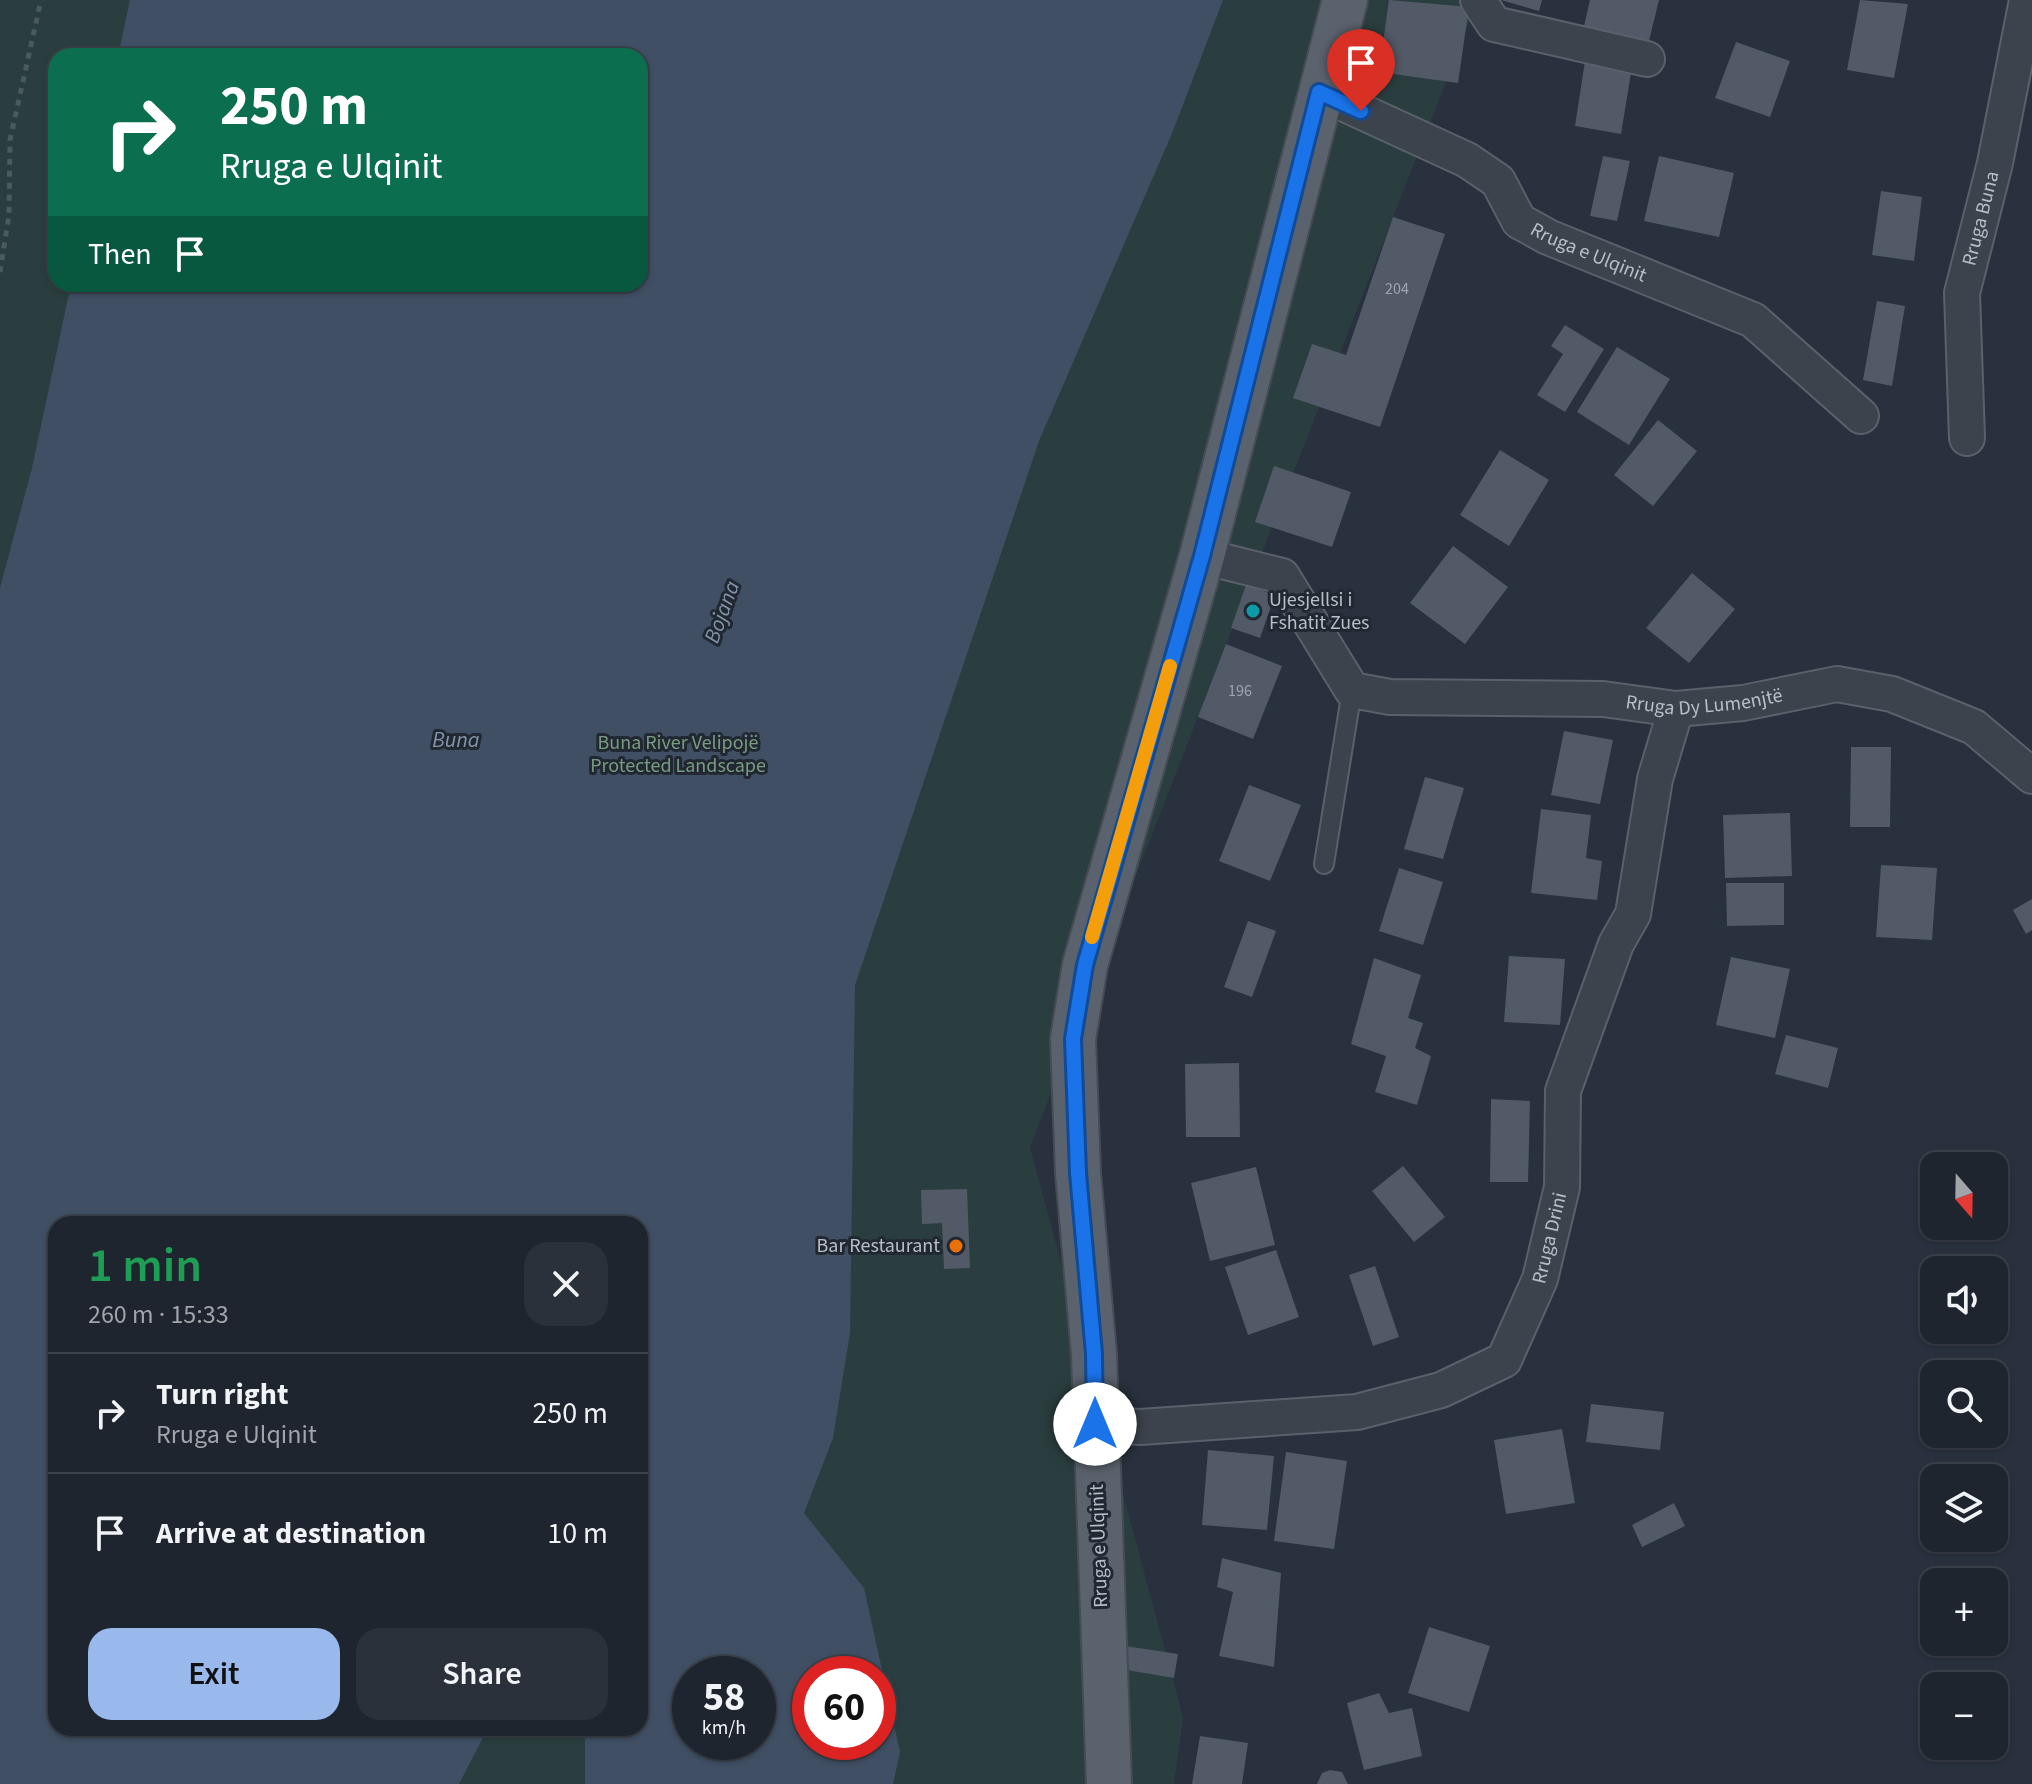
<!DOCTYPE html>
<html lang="en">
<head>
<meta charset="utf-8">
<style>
  body { margin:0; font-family:"Source Sans 3",sans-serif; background:#2b313a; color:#f1f3f6; height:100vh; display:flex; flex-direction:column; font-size:30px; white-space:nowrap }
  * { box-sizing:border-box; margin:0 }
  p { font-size:26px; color:#a1a5aa }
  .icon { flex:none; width:44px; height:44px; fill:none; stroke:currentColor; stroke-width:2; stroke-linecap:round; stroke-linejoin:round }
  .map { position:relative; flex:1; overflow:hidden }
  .sheet { position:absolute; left:48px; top:1216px; width:600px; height:520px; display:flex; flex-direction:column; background:#1e252e; border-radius:24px; box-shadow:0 2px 6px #0004,0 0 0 2px #3c424a }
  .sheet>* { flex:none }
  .hud { position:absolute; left:48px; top:48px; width:600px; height:244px; border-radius:24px; box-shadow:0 2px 6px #0004,0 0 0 2px #3c424a; background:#0b6e4f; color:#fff; overflow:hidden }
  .needle { width:52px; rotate:160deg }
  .buttons { position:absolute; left:1920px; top:1152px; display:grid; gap:16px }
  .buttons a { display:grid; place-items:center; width:88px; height:88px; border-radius:16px; background:#1e252e; box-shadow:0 2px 6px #0004,0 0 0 2px #3c424a; font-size:40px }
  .speed { position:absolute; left:672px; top:1656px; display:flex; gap:16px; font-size:40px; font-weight:700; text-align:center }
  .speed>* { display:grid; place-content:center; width:104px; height:104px; border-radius:50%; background:#1e252e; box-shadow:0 2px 6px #0004,0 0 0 2px #3c424a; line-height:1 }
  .speed small { font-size:20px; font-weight:400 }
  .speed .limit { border:12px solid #d22; background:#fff; color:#111 }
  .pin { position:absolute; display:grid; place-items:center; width:68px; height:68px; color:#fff; margin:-82px -34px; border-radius:50% 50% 50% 0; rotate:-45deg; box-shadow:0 0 8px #0007 }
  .pin .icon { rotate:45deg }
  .me { position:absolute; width:88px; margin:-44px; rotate:0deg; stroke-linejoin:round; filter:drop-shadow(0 0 6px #0008) }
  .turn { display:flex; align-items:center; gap:28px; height:168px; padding:0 40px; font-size:36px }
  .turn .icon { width:104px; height:104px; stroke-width:2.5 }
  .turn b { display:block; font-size:56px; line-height:68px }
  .then { display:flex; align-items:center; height:76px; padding:0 40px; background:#0003; gap:16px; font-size:30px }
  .round { display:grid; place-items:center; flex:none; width:84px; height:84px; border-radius:24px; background:#2b313a }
  .summary { display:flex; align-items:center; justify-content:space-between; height:136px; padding:0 40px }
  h1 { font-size:48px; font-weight:600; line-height:60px; color:#1e9e55 }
  .cta { display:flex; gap:16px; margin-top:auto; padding:16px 40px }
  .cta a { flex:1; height:92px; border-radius:24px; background:#99b9ec; color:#111; font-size:32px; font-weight:600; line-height:92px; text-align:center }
  .cta a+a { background:#2b313a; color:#f1f3f6 }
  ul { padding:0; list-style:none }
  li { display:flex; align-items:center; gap:24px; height:120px; padding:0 40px; border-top:2px solid #3c424a }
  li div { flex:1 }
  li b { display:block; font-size:30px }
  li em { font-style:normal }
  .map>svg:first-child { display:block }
  .green { fill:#2b3e3f; fill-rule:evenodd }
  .water { fill:#404f64; fill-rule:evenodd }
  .building { fill:#525a67 }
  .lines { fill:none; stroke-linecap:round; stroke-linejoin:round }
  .lane-casing { stroke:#5a616b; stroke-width:22 }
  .street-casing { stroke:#5a616b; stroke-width:38 }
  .primary-casing { stroke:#454c56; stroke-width:48 }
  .path { stroke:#4a5a5d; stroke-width:5; stroke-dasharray:6 6; stroke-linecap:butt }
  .lane { stroke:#3c434d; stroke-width:18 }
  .street { stroke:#3c434d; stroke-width:34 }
  .primary { stroke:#5a626d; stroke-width:44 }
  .route-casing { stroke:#114b97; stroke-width:20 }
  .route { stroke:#1a73e8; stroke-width:14 }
  .slow { stroke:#f59e0b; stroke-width:14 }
  .culture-dot { fill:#0f9aa8; stroke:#212832; stroke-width:3 }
  .food-dot { fill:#e8710a; stroke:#212832; stroke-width:3 }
  .labels { text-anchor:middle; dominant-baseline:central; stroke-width:6; stroke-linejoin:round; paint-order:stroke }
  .number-label { font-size:16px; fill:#9ea5b0 }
  .street-label { font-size:20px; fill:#b8bec8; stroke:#212832 }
  .poi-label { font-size:20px; fill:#b8bec8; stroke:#212832; text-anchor:start }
  .park-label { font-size:20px; fill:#799b81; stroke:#212832 }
  .water-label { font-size:22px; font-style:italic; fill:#8495ab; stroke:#212832 }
</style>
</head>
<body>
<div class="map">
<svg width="2032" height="1784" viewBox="0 0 2032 1784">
  <rect width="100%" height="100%" fill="#28313d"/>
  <path class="green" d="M0 0H1478L1030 1147 1183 1717 1174 1784H0ZM56 56H640V284H56ZM56 1224H640V1728H56ZM690 1674H758V1742H690ZM810 1674H878V1742H810Z"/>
  <path class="water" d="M130 0H1223L1173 131 1039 441 855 985 850 1333 833 1438 804 1513 864 1588 900 1752 893 1784H585V1728H640V1224H56V1728H488L459 1784H0V588L32 468 71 284H640V56H118ZM758 1674V1742H690V1674ZM810 1674H878V1742H810Z"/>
  <path class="building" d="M1389 0 1469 7 1458 83 1379 72Z
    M1501 0H1542L1539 11Z
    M1590 0H1659L1649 41 1584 26Z
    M1860 0 1908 4 1894 78 1847 70Z
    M1736 42 1790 61 1770 117 1715 98Z
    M1585 61 1632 67 1621 134 1575 126Z
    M1603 156 1630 161 1617 221 1590 216Z
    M1659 156 1734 173 1719 237 1644 221Z
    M1881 191 1922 197 1914 261 1872 255Z
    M1393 217 1445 234 1380 427 1293 398 1312 344 1346 355Z
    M1877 301 1905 306 1892 386 1863 380Z
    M1565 325 1604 349 1565 412 1537 395 1563 354 1551 346Z
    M1617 347 1670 379 1629 445 1577 412Z
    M1658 420 1697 451 1653 506 1614 475Z
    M1500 450 1549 480 1509 546 1460 515Z
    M1274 466 1351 492 1332 547 1255 522Z
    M1453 546 1508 587 1465 644 1410 603Z
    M1692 573 1735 609 1689 663 1646 628Z
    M1246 585 1275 595 1260 638 1231 628Z
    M1226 644 1282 666 1253 739 1198 717Z
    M1564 731 1613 740 1600 804 1551 795Z
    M1851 747H1891L1890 827H1850Z
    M1425 777 1464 788 1443 859 1404 849Z
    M1249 785 1301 805 1270 881 1219 861Z
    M1541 809 1591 815 1586 858 1602 861 1597 900 1531 893Z
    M1790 813 1792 876 1725 878 1723 815Z
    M1881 865 1937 868 1932 940 1876 937Z
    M1399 868 1443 882 1423 945 1379 931Z
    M1726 883H1784V925L1727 926Z
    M2032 899V930L2026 934 2013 910Z
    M1248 921 1276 931 1252 997 1224 987Z
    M1509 956 1565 959 1560 1025 1504 1022Z
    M1731 957 1790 969 1775 1038 1716 1025Z
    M1374 958 1421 975 1408 1018 1423 1023 1415 1048 1431 1056 1417 1105 1375 1092 1386 1056 1351 1044Z
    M1786 1035 1838 1048 1828 1088 1775 1074Z
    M1239 1063 1240 1137H1186L1185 1064Z
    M1491 1099 1530 1101 1528 1182H1490Z
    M1403 1166 1445 1217 1414 1242 1372 1191Z
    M1256 1167 1275 1245 1210 1261 1191 1183Z
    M967 1189 970 1268 944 1269 942 1223 922 1224 921 1190Z
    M1276 1250 1299 1317 1248 1335 1225 1267Z
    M1375 1266 1399 1337 1373 1346 1349 1275Z
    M1591 1404 1664 1412 1660 1450 1586 1442Z
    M1562 1429 1575 1503 1506 1514 1494 1440Z
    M1208 1450 1274 1456 1267 1530 1202 1525Z
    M1286 1452 1347 1461 1334 1549 1274 1541Z
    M1674 1503 1685 1526 1642 1547 1632 1525Z
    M1222 1558 1281 1573 1274 1667 1219 1656 1233 1592 1217 1587Z
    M1429 1627 1490 1646 1469 1712 1408 1693Z
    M1125 1646 1178 1654 1174 1678 1121 1669Z
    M1379 1693 1389 1713 1412 1708 1422 1756 1364 1770 1347 1703Z
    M1200 1736 1248 1743 1242 1784H1192Z
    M1330 1770 1342 1772 1348 1784H1317L1322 1773Z"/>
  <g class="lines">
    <g class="lane-casing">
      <path id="lane" d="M1324 864 1352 690"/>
    </g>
    <g class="street-casing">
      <g id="street">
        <path d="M1478 0 1494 24 1647 59"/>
        <path id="s1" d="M1319 92 1467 160 1498 181 1519 221 1548 237 1753 320 1861 416"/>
        <path id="s2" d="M1967 438 1962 293 1995 163 2027 0"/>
        <path id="s3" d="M1202 556 1282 576 1352 690 1390 697 1603 699 1676 709 1743 703 1837 684 1892 694 1974 727 2032 776"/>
        <path id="s4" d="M1095 1424 1140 1427 1357 1412 1441 1390 1504 1360 1540 1279 1562 1187 1563 1091 1616 944 1633 914 1655 779 1676 709"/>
      </g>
    </g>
    <g class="primary-casing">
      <path id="primary" d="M1109 1784 1094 1354 1078 1173 1073 1039 1085 965 1202 556 1345 0"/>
    </g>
    <path class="path" d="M0 272 9 215 10 140 41 0"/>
    <use href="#lane" class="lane"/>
    <use href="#street" class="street"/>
    <use href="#primary" class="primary"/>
  </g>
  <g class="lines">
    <g class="route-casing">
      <path id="route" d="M1095 1424 1094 1354 1078 1173 1073 1039 1085 965 1202 556 1319 92 1361 111"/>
    </g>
    <use href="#route" class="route"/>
    <path class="slow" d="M1092 937 1170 666"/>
  </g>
  <circle class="culture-dot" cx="1253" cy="611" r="8"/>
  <circle class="food-dot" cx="956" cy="1246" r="8"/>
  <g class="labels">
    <g class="number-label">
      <text x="1397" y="289">204</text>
      <text x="1240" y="691">196</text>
    </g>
    <g class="street-label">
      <text stroke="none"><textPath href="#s2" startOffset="222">Rruga Buna</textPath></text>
      <text stroke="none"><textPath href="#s1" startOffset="322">Rruga e Ulqinit</textPath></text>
      <text stroke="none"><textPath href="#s3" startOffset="570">Rruga Dy Lumenjtë</textPath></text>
      <text stroke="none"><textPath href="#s4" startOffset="550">Rruga Drini</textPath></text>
      <text transform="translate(1099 1546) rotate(-92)">Rruga e Ulqinit</text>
    </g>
    <g class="poi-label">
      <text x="1269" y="600">Ujesjellsi i<tspan x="1269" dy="23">Fshatit Zues</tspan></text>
      <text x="940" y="1246" text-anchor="end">Bar Restaurant</text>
    </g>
    <g class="park-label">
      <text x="678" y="743">Buna River Velipojë<tspan x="678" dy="23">Protected Landscape</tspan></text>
    </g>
    <g class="water-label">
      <text transform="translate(722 612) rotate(-70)">Bojana</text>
      <text x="456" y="740">Buna</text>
    </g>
  </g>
</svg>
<div class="buttons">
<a><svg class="needle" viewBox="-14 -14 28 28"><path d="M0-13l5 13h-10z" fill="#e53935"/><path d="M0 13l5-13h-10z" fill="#a1a5aa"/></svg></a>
<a><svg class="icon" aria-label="sound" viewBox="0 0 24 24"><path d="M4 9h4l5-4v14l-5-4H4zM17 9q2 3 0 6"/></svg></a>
<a><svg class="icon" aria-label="search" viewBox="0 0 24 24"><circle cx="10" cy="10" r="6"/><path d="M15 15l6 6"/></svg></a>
<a><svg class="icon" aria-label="layers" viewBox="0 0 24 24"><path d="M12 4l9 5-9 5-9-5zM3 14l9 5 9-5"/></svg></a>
<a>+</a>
<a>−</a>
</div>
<div class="speed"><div>58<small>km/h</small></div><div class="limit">60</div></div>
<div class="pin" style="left:1361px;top:111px;background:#d93025"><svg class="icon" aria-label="arrive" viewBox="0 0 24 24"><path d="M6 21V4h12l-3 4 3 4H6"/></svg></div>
<svg class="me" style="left:1095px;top:1424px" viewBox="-20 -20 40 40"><circle r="19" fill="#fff"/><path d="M0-13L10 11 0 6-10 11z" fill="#1a73e8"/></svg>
<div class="hud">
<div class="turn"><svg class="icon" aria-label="right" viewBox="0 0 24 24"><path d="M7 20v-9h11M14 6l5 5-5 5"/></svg><div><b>250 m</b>Rruga e Ulqinit</div></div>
<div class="then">Then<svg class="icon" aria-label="arrive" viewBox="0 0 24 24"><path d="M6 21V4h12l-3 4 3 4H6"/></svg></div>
</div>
<section class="sheet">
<div class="summary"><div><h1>1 min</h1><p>260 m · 15:33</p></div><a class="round"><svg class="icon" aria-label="close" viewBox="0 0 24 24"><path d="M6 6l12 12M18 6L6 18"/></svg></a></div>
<ul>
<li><svg class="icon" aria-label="right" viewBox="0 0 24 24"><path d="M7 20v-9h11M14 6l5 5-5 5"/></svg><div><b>Turn right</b><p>Rruga e Ulqinit</p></div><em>250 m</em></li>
<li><svg class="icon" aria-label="arrive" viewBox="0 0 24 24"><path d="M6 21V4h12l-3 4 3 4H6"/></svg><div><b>Arrive at destination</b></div><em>10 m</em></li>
</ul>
<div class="cta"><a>Exit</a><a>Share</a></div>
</section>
</div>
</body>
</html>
